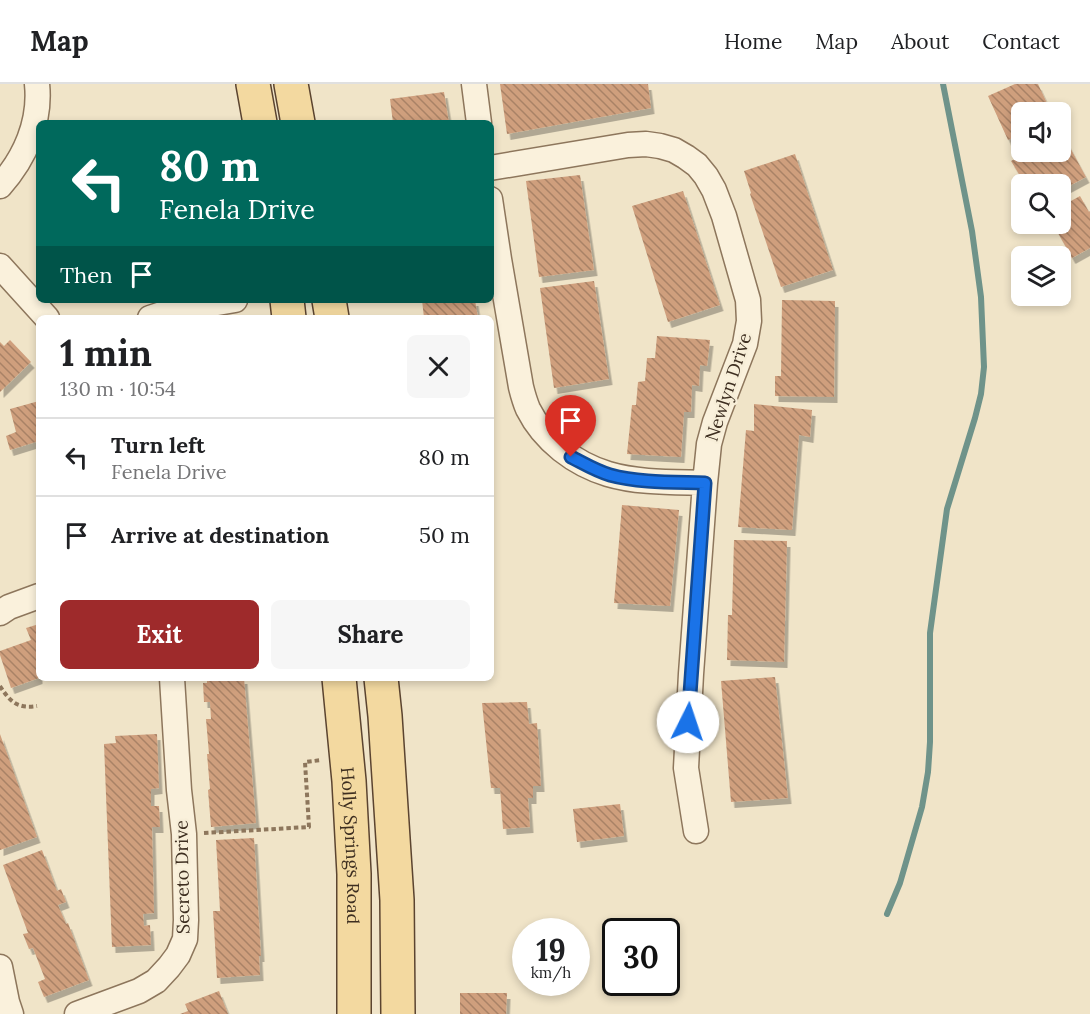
<!DOCTYPE html>
<html lang="en">
<head>
<meta charset="utf-8">
<style>
  body { margin:0; font-family:Lora,serif; background:#f6f6f6; color:#202124; height:100vh; display:flex; flex-direction:column; font-size:22px; white-space:nowrap }
  * { box-sizing:border-box; margin:0 }
  p { font-size:20px; color:#757577 }
  .icon { flex:none; width:33px; height:33px; fill:none; stroke:currentColor; stroke-width:2; stroke-linecap:round; stroke-linejoin:round }
  .map { position:relative; flex:1; overflow:hidden }
  .drawer { position:absolute; left:36px; top:231px; width:458px; height:366px; display:flex; flex-direction:column; background:#fff; border-radius:9px; box-shadow:0 3px 9px #0003 }
  .drawer>* { flex:none }
  .guide { position:absolute; left:36px; top:36px; width:458px; height:183px; border-radius:9px; box-shadow:0 3px 9px #0003; background:#00695c; color:#fff; overflow:hidden }
  .controls { position:absolute; left:1011px; top:18px; display:grid; gap:12px }
  .controls a { display:grid; place-items:center; width:60px; height:60px; border-radius:9px; background:#fff; box-shadow:0 3px 9px #0003; font-size:30px }
  .speed { position:absolute; left:512px; top:834px; display:flex; gap:12px; font-size:30px; font-weight:700; text-align:center }
  .speed>* { display:grid; place-content:center; width:78px; height:78px; border-radius:50%; background:#fff; box-shadow:0 3px 9px #0003; line-height:1 }
  .speed small { font-size:15px; font-weight:400 }
  .speed .limit { border:3px solid #111; border-radius:9px; background:#fff; color:#111 }
  .pin { position:absolute; display:grid; place-items:center; width:51px; height:51px; color:#fff; margin:-62px -26px; border-radius:50% 50% 50% 0; rotate:-45deg; box-shadow:0 0 6px #0007 }
  .pin .icon { rotate:45deg }
  .me { position:absolute; width:66px; margin:-33px; rotate:4deg; stroke-linejoin:round; filter:drop-shadow(0 0 4px #0008) }
  .turn { display:flex; align-items:center; gap:21px; height:126px; padding:0 24px; font-size:27px }
  .turn .icon { width:78px; height:78px; stroke-width:2.5 }
  .turn b { display:block; font-size:42px; line-height:51px }
  .then { display:flex; align-items:center; height:57px; padding:0 24px; background:#0003; gap:12px; font-size:22px }
  .round { display:grid; place-items:center; flex:none; width:63px; height:63px; border-radius:9px; background:#f6f6f6 }
  .head { display:flex; align-items:center; justify-content:space-between; height:102px; padding:0 24px }
  h1 { font-size:36px; font-weight:800; line-height:45px }
  .primary-button { display:flex; gap:12px; margin-top:auto; padding:12px 24px }
  .primary-button a { flex:1; height:69px; border-radius:9px; background:#9e2a2b; color:#fff; font-size:24px; font-weight:800; line-height:69px; text-align:center }
  .primary-button a+a { background:#f6f6f6; color:#202124 }
  ul { padding:0; list-style:none }
  li { display:flex; align-items:center; gap:18px; height:78px; padding:0 24px; border-top:2px solid #e0e0e0 }
  li div { flex:1 }
  li b { display:block; font-size:22px }
  li em { font-style:normal }
  header { display:flex; align-items:center; gap:36px; box-sizing:border-box; height:84px; padding:0 30px; background:#fff; border-bottom:2px solid #e0e0e0 }
  header strong { font-size:28px }
  nav { display:flex; gap:33px; margin-inline-start:auto; font-size:21px }
  .map>svg:first-child { display:block }
  .lines { fill:none; stroke-linecap:round; stroke-linejoin:round }
  .stream { stroke:#6f938a; stroke-width:6 }
  .building { fill:url(#building-back-hatch); filter:url(#shadow) }
  .minor-casing { stroke:#8d765c; stroke-width:27 }
  .primary-casing { stroke:#5b4430; stroke-width:36 }
  .path { stroke:#8d765c; stroke-width:4; stroke-dasharray:4.5 3; stroke-linecap:butt }
  .minor { stroke:#faf1dc; stroke-width:24 }
  .primary { stroke:#f3d9a0; stroke-width:33 }
  .route-casing { stroke:#114b97; stroke-width:15 }
  .route { stroke:#1a73e8; stroke-width:10 }
  .labels { text-anchor:middle; dominant-baseline:central; stroke-width:5; stroke-linejoin:round; paint-order:stroke }
  .street-label { font-size:18px; fill:#3d2e20; stroke:#f7eed8 }
</style>
</head>
<body>
<header>
<strong>Map</strong>
<nav><a>Home</a><a>Map</a><a>About</a><a>Contact</a></nav>
</header>
<div class="map">
<svg width="1090" height="930" viewBox="0 0 1090 930">
  <defs>
    <pattern id="building-back-hatch" width="6" height="6" patternUnits="userSpaceOnUse" patternTransform="scale(1.5)"><rect width="6" height="6" fill="#cf9f7d"/><path d="M-1 5l2 2M0 0l6 6M5-1l2 2" fill="none" stroke="#a98266"/></pattern>
    <filter id="shadow"><feDropShadow dx="3.5" dy="6" stdDeviation="0" flood-color="#0004"/></filter>
  </defs>
  <rect width="100%" height="100%" fill="#f0e4c8"/>
  <g class="lines">
    <path class="stream" d="M887 830 900 799 922 723 928 688 930 658V549L947 425 975 334 981 310 984 283 981 213 972 147 943 0"/>
  </g>
  <path class="building" d="M500 0H648L651 24 507 50Z
    M1015 0H1038L1051 28H1022V50L1008 56 988 12Z
    M444 8 449 39H393L390 15Z
    M1062 49 1086 93 1060 107V100H1025L1011 77 1028 68H1060V50Z
    M795 70 833 186 781 203 750 110 751 109 744 87Z
    M580 91 594 186 539 193 526 97Z
    M683 107 720 221 668 238 632 122Z
    M1080 112 1089 128 1090 127V164L1072 174 1053 140H1060V123Z
    M594 197 609 295 554 304 540 204Z
    M422 216H475L478 234H424Z
    M782 216 835 217 834 313 775 312V292H781Z
    M657 252 710 256 707 282 700 281 699 302 692 301 691 328H684L681 373 627 370 632 321H636L638 298 645 297 647 274H655Z
    M10 256 31 278 0 308V258L4 262Z
    M39 317V357L10 366 6 352 16 348 10 325Z
    M754 320 812 326 810 353 799 351 792 446 738 443 746 346 754 347Z
    M622 421 679 426 670 522 614 519Z
    M734 456 787 457 784 578 727 576 728 531H732Z
    M39 540V594L11 604 0 571V567L31 556 26 544Z
    M775 593 788 714 731 718 721 597Z
    M207 594H244L256 739 211 743 208 706 210 705 207 670H209L206 635H211L210 618H204L203 599H207Z
    M527 618 529 640 537 639 541 702H533V714H528L530 743 503 745 500 704H491L482 619Z
    M0 650 37 753 0 766Z
    M157 650 159 704 151 705V722H159L160 743H152L154 829 143 830 144 842 150 841 151 861 112 863 104 660 116 659 115 652Z
    M620 720 624 752 577 758 573 725Z
    M254 754 261 872H259L260 891 217 894 213 827H220L216 756Z
    M42 766 57 807 61 805 66 818 58 821 66 840 68 839 89 896 44 913 38 898 45 895 33 864 29 865 23 850 28 849 3 781Z
    M219 907 228 930H180L188 927 185 920Z
    M460 909H507L506 930H460Z"/>
  <g class="lines">
    <g class="minor-casing">
      <path id="minor" d="M474 0 479 39
        M490 84 628 61 646 60 660 62 674 66 686 73 697 81 706 92 714 106 724 132 748 216 749 237 745 260 715 338 709 360 705 399 691 590 686 684 696 747
        M0 102C25 74 41 38 37 0
        M490 115 499 175 521 303C523 311 525 318 528 325 544 357 575 380 608 390 638 399 674 398 705 399
        M0 182 47 234
        M150 234 171 227 235 216
        M0 529 9 523 39 512
        M0 883 7 918 11 930
        M77 930 139 907 156 897 169 883 178 871 185 855 186 836 184 750 179 706 172 594"/>
    </g>
    <g class="primary-casing">
      <g id="primary">
        <path d="M253 0 260 39"/>
        <path d="M291 0 298 39"/>
        <path d="M287 216 289 234"/>
        <path d="M329 216 332 234"/>
        <path id="s1" d="M339 594 349 697 354 790V930"/>
        <path d="M381 594 385 632 397 816 398 930"/>
      </g>
    </g>
    <path class="path" d="M0 602C10 618 18 625 37 622
      M204 749 309 743 305 678 322 676"/>
    <use href="#minor" class="minor"/>
    <use href="#primary" class="primary"/>
  </g>
  <g class="lines">
    <g class="route-casing">
      <path id="route" d="M571 373C583 379 596 387 610 391 639 399 674 398 705 399L688 638"/>
    </g>
    <use href="#route" class="route"/>
  </g>
  <g class="labels">
    <g class="street-label">
      <text transform="translate(728 303) rotate(-72)">Newlyn Drive</text>
      <text stroke="none"><textPath href="#s1" startOffset="168">Holly Springs Road</textPath></text>
      <text transform="translate(182 793) rotate(-91)">Secreto Drive</text>
    </g>
  </g>
</svg>
<div class="controls">
<a><svg class="icon" aria-label="sound" viewBox="0 0 24 24"><path d="M4 9h4l5-4v14l-5-4H4zM17 9q2 3 0 6"/></svg></a>
<a><svg class="icon" aria-label="search" viewBox="0 0 24 24"><circle cx="10" cy="10" r="6"/><path d="M15 15l6 6"/></svg></a>
<a><svg class="icon" aria-label="layers" viewBox="0 0 24 24"><path d="M12 4l9 5-9 5-9-5zM3 14l9 5 9-5"/></svg></a>
</div>
<div class="speed"><div>19<small>km/h</small></div><div class="limit">30</div></div>
<div class="pin" style="left:571px;top:373px;background:#d93025"><svg class="icon" aria-label="arrive" viewBox="0 0 24 24"><path d="M6 21V4h12l-3 4 3 4H6"/></svg></div>
<svg class="me" style="left:688px;top:638px" viewBox="-20 -20 40 40"><circle r="19" fill="#fff"/><path d="M0-13L10 11 0 6-10 11z" fill="#1a73e8"/></svg>
<div class="guide">
<div class="turn"><svg class="icon" aria-label="left" viewBox="0 0 24 24"><path d="M17 20v-9H6M10 6l-5 5 5 5"/></svg><div><b>80 m</b>Fenela Drive</div></div>
<div class="then">Then<svg class="icon" aria-label="arrive" viewBox="0 0 24 24"><path d="M6 21V4h12l-3 4 3 4H6"/></svg></div>
</div>
<section class="drawer">
<div class="head"><div><h1>1 min</h1><p>130 m · 10:54</p></div><a class="round"><svg class="icon" aria-label="close" viewBox="0 0 24 24"><path d="M6 6l12 12M18 6L6 18"/></svg></a></div>
<ul>
<li><svg class="icon" aria-label="left" viewBox="0 0 24 24"><path d="M17 20v-9H6M10 6l-5 5 5 5"/></svg><div><b>Turn left</b><p>Fenela Drive</p></div><em>80 m</em></li>
<li><svg class="icon" aria-label="arrive" viewBox="0 0 24 24"><path d="M6 21V4h12l-3 4 3 4H6"/></svg><div><b>Arrive at destination</b></div><em>50 m</em></li>
</ul>
<div class="primary-button"><a>Exit</a><a>Share</a></div>
</section>
</div>
</body>
</html>
